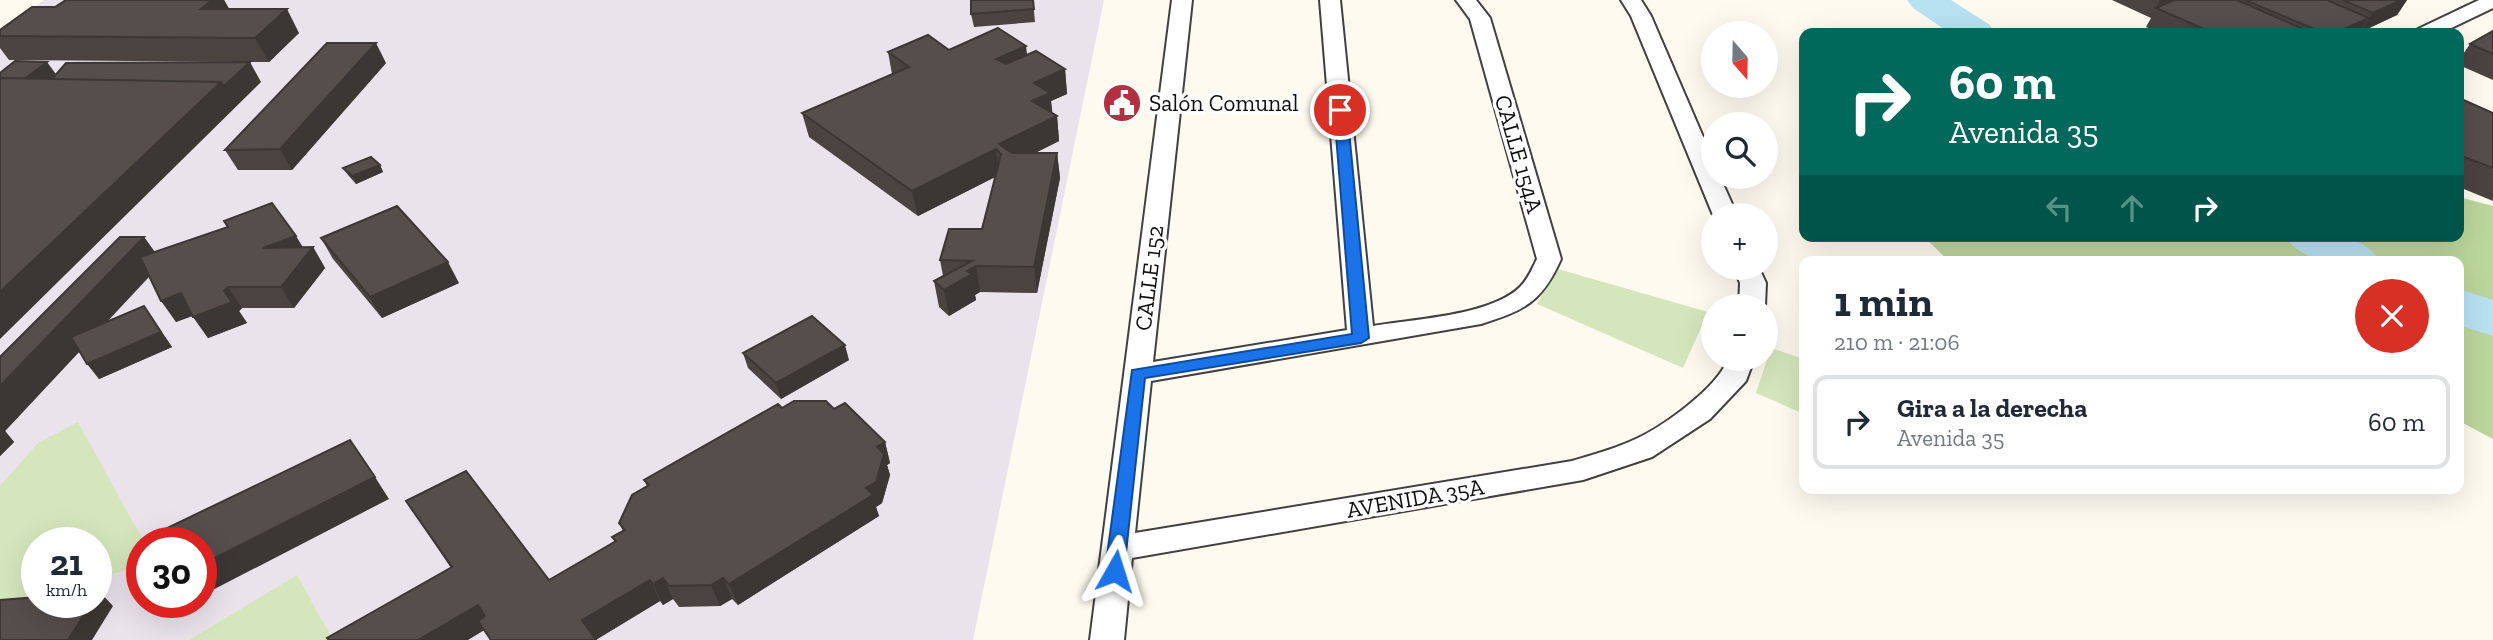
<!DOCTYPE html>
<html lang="es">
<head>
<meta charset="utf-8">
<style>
  body { margin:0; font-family:"Zilla Slab",serif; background:#f2f2f3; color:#1f2937; height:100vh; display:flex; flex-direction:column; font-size:26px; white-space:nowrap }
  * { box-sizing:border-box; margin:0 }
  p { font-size:23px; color:#747a83 }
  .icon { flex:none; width:38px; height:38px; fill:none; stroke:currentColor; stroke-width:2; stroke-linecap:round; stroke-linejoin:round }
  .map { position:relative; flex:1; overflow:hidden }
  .drawer { position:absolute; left:1799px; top:256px; width:665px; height:238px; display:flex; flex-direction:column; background:#fff; border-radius:14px; box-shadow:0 7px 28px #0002 }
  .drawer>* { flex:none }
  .hud { position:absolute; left:1799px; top:28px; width:665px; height:214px; border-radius:14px; box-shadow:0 7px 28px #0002; background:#00695c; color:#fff; overflow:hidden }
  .needle { width:46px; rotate:160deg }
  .controls { position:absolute; left:1701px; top:21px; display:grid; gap:14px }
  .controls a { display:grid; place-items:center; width:77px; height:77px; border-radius:50%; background:#fff; box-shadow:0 7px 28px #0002; font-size:35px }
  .speed { position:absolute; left:21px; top:527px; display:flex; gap:14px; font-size:35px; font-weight:700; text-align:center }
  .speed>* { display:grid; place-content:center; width:91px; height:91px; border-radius:50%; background:#fff; box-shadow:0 7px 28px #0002; line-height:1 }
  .speed small { font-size:18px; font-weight:400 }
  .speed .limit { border:10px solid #d22; background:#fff; color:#111 }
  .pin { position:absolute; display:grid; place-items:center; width:60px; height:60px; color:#fff; margin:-30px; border:4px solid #fff; border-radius:50%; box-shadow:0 2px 7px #0007 }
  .me { position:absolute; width:77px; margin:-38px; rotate:6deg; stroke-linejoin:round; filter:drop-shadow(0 0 5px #0008) }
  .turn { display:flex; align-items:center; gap:24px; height:147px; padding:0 35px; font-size:32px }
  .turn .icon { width:91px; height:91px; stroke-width:2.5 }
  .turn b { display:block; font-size:49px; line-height:60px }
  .lanes { display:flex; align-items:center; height:66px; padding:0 35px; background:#0003; justify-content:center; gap:35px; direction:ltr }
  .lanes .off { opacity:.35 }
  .round { display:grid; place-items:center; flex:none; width:74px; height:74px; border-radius:37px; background:#f2f2f3 }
  .headline { display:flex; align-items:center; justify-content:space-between; height:119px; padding:0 35px }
  h1 { font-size:42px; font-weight:700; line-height:52px }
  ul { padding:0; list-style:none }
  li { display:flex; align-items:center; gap:21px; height:94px; margin:0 14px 10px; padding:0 21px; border:4px solid #e0e1e3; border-radius:14px }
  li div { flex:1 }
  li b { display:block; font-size:26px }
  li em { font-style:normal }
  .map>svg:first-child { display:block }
  .industrial { fill:#eae3ec; fill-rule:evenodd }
  .green { fill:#d5e6bc }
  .forest { fill:#bbd69c }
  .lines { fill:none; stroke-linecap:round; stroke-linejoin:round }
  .river { fill:#b8e1f2; fill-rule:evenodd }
  .street-casing { stroke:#414141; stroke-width:4 }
  .street { fill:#fff; fill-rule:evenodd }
  .wall { fill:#4a4340 }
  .shaded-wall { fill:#3c3734 }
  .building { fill:#564e4b; stroke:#3c3734; stroke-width:2 }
  .route { fill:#1a73e8; stroke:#114b97; stroke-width:2 }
  .labels { text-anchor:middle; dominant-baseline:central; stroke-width:7; stroke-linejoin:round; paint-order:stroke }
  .poi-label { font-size:23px; fill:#0e0e0e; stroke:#fff; text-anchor:start }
  .street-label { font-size:23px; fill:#0e0e0e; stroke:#fff }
</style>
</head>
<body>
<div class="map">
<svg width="2493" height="640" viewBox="0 0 2493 640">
  <rect width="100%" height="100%" fill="#fefaf0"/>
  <path class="industrial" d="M44 0H1104L973 640H0V33ZM37 542H96V602H37ZM142 542H201V602H142Z"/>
  <path class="green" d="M1558 269 1708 312 1683 368 1537 304Z
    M1771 348 1804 359V414L1756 393Z
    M78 422 144 542 142 564 96 580V542H37V599L0 606V486L38 443Z
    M297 575 333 640H189Z"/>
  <path class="forest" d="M2459 197 2493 206V439L2459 421V261H1949L1923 236H2459Z"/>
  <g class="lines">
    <path class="river" d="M1907 0H1951L1990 25 1995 33H1950L1913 8Z
      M2285 236C2318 236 2359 229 2380 261 2346 261 2306 268 2285 236Z
      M2459 289 2493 300V336L2459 325Z"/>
    <g class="street-casing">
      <path id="street" d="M1172 0H1192L1153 362 1347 330 1320 0H1340L1373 326C1413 319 1490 316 1520 287 1528 279 1532 269 1537 259L1470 19 1456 0H1476L1490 18 1561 259C1542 302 1525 310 1481 324L1151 381 1135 533 1572 461C1591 455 1611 450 1629 442 1659 430 1717 389 1728 359H1754L1746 381 1710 419 1652 457 1583 480 1132 558 1124 640H1090Z
        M1621 0H1641L1651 16 1713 160V177H1720L1737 215H1713L1631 16Z
        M2479 0H2493V8L2441 33H2415L2418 29Z
        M1734 268H1759L1766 283 1765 306H1739L1740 283Z"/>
    </g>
    <use href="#street" class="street"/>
  </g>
  <path class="wall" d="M224 0 229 9 299 33 269 62 9 60 0 48V36L55 7Z
    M1033 0 1035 22 974 27 971 14Z
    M2112 0H2407L2397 15 2360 32 2359 33H2160L2146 27 2151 18Z
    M2493 31V80L2459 65V60L2470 44Z
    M949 50 1027 55 1065 69 1067 94 1051 101 1052 114 1057 116 1059 141 1035 153H1057L1060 178 1037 293 980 292 975 295 976 300 949 316 939 307 934 281 943 276 940 260 982 229 995 177 918 216 809 137 802 113 892 74 888 52Z
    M386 63 292 170H238L225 150Z
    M2459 98 2493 113V201L2459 187Z
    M380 165 383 172 356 184 348 175 343 168Z
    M144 237 155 252 313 247 325 268 294 308H242L239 311 247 323 208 338 193 316 176 322 149 276 107 321 144 306 172 347 99 379 80 351 5 431 14 442 0 456V357Z
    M321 238 459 283 382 318 333 259Z
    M743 353 849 360 781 399 748 368Z
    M782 408 834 409 885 442 890 463 887 465 890 475 882 503 876 507 879 516 738 605 732 599 720 606 679 607 673 599 663 605 660 601 596 640H490L451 568 406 501 549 580 615 542 612 537 623 531 619 523 647 486 644 480Z"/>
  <path class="shaded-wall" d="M201 0H224L231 12 201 9Z
    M2160 0H2192L2156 8Z
    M2401 0H2407L2397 15 2361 32 2373 13Z
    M287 9 299 33 269 62 255 38Z
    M2369 18 2359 33H2335Z
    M376 43 386 63 292 170 280 149Z
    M1026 46 1029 70 999 83 996 59Z
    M47 62 61 81 26 78Z
    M250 62 261 82 0 339V292L221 82Z
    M1065 69 1067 94 1051 101 1053 117 1032 101 1034 83Z
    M1057 116 1059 141 1003 169 999 144Z
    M996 149 999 175 918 216 912 191Z
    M1057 153 1060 178 1037 293 1034 267Z
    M380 165 383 172 356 184 352 176Z
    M296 236 307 254 313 247 325 268 294 308 281 287 263 248Z
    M144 237 162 263 5 431 14 442 0 456V386Z
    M448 262 459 283 382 318 370 297Z
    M976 266 980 292 975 295 976 300 949 316 944 290 967 271Z
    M228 287 242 308 239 311 247 323 208 338 193 317Z
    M181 293 195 314 176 322 161 301Z
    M144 306 172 347 99 379 87 364Z
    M845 345 849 360 781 399 776 383Z
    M885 442 890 463 887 465 890 475 882 503 876 507 879 516 738 605 729 584 866 488 877 447Z
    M375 477 389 499 201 596V565Z
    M663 578 673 599 663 605 653 584Z
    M723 578 732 599 720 606 711 585Z
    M650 580 660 601 595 640 582 620Z
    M99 591 113 606 92 640H68L92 602H96V595Z
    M478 605 491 626 468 640H418Z"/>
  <path class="building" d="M66 0H212L201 9H287L255 38 0 36V30L32 7H55Z
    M971 0H1033L1034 9 971 14Z
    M2174 0H2237L2310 32 2307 33H2213L2156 8Z
    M2245 0H2327L2369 18 2335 33H2324Z
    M2343 0H2401L2373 13Z
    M998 28 1026 46 996 59 1006 64 1036 51 1065 69 1034 83 1050 93 1032 101 1057 116 999 144 1012 153H1057L1034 267 976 266 967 271 972 274 944 290 934 281 972 261 940 260 949 229H982L1001 154 996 149 912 191 802 113 909 67 888 52 928 35 949 50Z
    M2493 31V54L2470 44Z
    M327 43H376L280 149 225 150Z
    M15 61 47 62 26 78H53L66 63 250 62 224 86 221 82 0 78V73Z
    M0 78 221 82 0 292Z
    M2459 98 2493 113V168L2459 155Z
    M371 157 380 165 352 176 343 168Z
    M272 203 296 236 263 248 313 247 281 287H228L224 291 232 302 193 317 181 293 161 301 140 257 228 227 224 221Z
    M397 206 448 262 370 297 321 238Z
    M120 237H144L0 386V357Z
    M144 306 161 332 87 364 71 337Z
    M812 316 845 345 776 383 743 353Z
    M794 401H826L834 409 845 403 885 442 877 447 884 454 876 482 866 488 873 495 729 584 723 578 711 585 669 586 663 578 653 584 650 580 582 620 596 640H491L478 621 485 616 478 605 418 640H329L327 638 452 567 406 501 466 471 549 580 616 541 612 537 625 530 619 523 632 495 649 485 644 480 778 404 782 408Z
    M350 440 375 477 201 565V542H164L159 532Z
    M37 597V602H92L68 640H0V600Z"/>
  <path class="route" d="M1340 106 1347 110 1369 338 1361 343 1145 378 1124 571 1122 577 1115 579 1108 577 1105 571 1132 370 1352 334 1334 110Z"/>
  <defs>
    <g id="civic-disc" transform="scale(2.0125)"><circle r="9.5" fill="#b43041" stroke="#fff"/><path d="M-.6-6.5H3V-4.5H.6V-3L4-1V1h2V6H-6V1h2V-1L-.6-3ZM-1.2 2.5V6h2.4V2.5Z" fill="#fff"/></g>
  </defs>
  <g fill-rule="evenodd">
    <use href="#civic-disc" x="1122" y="103"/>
  </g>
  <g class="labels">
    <g class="poi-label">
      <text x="1149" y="103">Salón Comunal</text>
    </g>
    <g class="street-label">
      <text transform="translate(1519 154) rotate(74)">CALLE 154A</text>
      <text transform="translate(1149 278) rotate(-83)">CALLE 152</text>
      <text transform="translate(1415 498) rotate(-10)">AVENIDA 35A</text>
    </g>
  </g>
</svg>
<div class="controls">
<a><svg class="needle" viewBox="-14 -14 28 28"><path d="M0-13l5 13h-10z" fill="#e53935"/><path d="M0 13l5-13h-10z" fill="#747a83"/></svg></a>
<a><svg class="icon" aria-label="search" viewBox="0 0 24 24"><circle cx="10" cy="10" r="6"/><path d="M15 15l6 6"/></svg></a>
<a>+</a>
<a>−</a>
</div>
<div class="speed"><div>21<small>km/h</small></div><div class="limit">30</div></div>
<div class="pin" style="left:1340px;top:110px;background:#d93025"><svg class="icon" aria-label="arrive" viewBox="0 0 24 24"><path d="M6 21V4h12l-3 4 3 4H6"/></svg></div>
<svg class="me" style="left:1115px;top:571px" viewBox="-20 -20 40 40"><path d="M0-17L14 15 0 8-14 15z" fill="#1a73e8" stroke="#fff" stroke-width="4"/></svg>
<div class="hud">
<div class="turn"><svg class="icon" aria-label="right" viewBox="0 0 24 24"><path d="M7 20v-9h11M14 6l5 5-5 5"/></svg><div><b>60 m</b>Avenida 35</div></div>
<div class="lanes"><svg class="icon off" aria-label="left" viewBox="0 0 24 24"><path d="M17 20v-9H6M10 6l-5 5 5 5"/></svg><svg class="icon off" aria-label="ahead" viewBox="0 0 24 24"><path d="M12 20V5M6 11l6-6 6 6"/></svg><svg class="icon" aria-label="right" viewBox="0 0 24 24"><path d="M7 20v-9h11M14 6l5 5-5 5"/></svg></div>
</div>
<section class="drawer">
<div class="headline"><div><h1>1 min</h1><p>210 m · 21:06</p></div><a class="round" style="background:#d93025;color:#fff"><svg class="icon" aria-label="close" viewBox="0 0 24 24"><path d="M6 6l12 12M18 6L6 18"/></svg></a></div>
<ul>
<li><svg class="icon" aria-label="right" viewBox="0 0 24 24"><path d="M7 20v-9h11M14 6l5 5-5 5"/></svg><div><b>Gira a la derecha</b><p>Avenida 35</p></div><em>60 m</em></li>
</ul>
</section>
</div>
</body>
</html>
